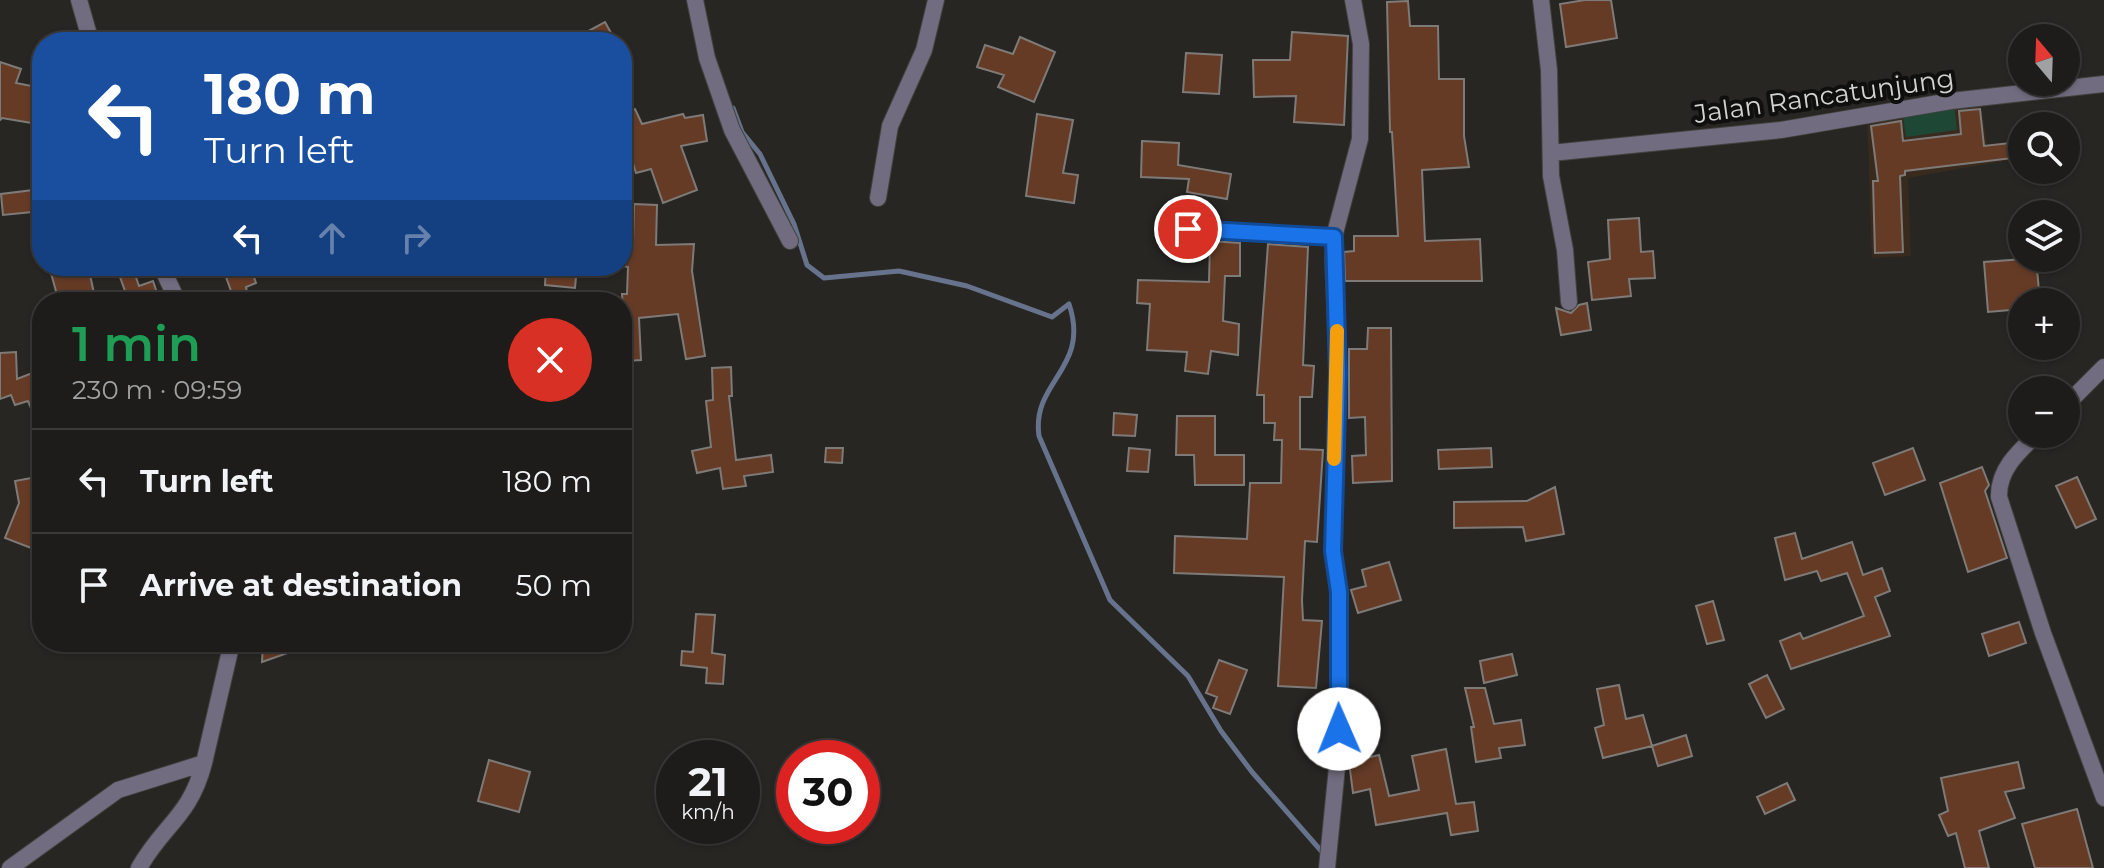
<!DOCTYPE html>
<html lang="en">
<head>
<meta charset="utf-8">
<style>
  body { margin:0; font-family:Montserrat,sans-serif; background:#252523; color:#f1f3f6; height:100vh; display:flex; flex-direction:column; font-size:30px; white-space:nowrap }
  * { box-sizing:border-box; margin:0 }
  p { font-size:26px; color:#a0a1a2 }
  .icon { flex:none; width:44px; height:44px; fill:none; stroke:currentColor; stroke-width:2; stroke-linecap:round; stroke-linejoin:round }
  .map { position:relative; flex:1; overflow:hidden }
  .sheet { position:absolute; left:32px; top:292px; width:600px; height:360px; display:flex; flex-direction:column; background:#1d1c1a; border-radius:32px; box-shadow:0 2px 6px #0004,0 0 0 2px #3b3a39 }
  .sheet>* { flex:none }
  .hud { position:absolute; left:32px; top:32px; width:600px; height:244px; border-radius:32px; box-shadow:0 2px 6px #0004,0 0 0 2px #3b3a39; background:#1a4fa0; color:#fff; overflow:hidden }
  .needle { width:52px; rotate:341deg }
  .controls { position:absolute; left:2008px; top:24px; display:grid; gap:16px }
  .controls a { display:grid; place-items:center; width:72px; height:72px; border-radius:50%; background:#1d1c1a; box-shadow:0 2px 6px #0004,0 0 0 2px #3b3a39; font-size:40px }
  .speed { position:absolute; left:656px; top:740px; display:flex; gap:16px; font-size:40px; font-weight:700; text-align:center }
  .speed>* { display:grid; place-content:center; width:104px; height:104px; border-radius:50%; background:#1d1c1a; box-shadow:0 2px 6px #0004,0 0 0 2px #3b3a39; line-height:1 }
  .speed small { font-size:20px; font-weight:400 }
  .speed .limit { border:12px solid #d22; background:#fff; color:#111 }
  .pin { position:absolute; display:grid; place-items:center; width:68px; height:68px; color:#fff; margin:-34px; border:4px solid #fff; border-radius:50%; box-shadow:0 2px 8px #0007 }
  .me { position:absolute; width:88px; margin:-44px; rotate:359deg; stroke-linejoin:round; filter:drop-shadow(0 0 6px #0008) }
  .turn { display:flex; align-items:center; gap:28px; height:168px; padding:0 40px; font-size:36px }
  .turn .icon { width:104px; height:104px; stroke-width:2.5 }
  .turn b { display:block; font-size:56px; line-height:68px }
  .lanes { display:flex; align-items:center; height:76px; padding:0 40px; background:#0003; justify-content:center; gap:40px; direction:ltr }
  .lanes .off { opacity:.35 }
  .round { display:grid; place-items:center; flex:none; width:84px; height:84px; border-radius:42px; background:#252523 }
  .headline { display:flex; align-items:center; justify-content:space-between; height:136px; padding:0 40px }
  h1 { font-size:48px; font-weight:600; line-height:60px; color:#1e9e55 }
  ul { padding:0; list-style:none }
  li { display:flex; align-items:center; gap:24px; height:104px; padding:0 40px; border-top:2px solid #3b3a39 }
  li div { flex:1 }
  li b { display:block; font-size:30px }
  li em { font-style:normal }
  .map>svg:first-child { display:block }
  .education { fill:#382b1d }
  .green { fill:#1e4736 }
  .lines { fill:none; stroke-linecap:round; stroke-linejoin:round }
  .stream { stroke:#67738d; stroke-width:5 }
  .building { fill:#653b26; stroke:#7e7a78; stroke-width:2 }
  .minor-casing { stroke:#42423f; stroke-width:18 }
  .minor { stroke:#716c7f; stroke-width:16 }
  .route-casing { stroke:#114b97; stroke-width:20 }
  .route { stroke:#1a73e8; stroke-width:14 }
  .slow { stroke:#f59e0b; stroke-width:14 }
  .labels { text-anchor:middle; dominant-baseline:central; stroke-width:8; stroke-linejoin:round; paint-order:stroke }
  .street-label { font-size:26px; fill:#d2d2d0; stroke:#0f0f0e }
</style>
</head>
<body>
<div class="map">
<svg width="2104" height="868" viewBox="0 0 2104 868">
  <rect width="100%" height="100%" fill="#272623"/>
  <path class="education" d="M1980 99 1987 144 2012 142 2014 159 1908 178 1911 256 1872 258 1867 114Z"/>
  <path class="green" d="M1954 104 1957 130 1906 137 1902 111Z"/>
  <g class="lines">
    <path class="stream" d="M733 108 742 132 760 154 794 224 807 265 824 278 899 271 967 286 1052 317 1069 304C1091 369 1031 381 1039 436L1110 600 1188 676 1221 731 1252 772 1323 853"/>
  </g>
  <path class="building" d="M1585 0H1611L1617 38 1566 47 1560 4Z
    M1408 1 1410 26H1438L1439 79H1464V136L1469 167 1422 170 1425 241 1480 239 1482 281H1345L1344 252 1354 251V236H1398L1392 132H1390L1387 2Z
    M605 22 616 42H568Z
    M1292 32 1348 36 1344 125 1294 122 1296 96 1254 97 1253 60H1290Z
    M1020 37 1055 52 1034 102 998 87 1004 75 977 67 985 45 1013 54Z
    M1186 53 1222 55 1219 94 1183 92Z
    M0 62 21 69 16 83 42 88 38 124 2 118 0 120Z
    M635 109 642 124 683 114 685 118 703 115 707 141 681 146 697 190 663 203 651 169 636 173 626 141 622 143V115Z
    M1980 109 1984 146 2010 143 2013 158 1905 171V175L1900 176 1903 252 1875 253 1873 181H1878L1871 126 1901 121 1903 141 1961 134 1959 111Z
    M1037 114 1073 120 1063 173 1078 175 1074 203 1026 196Z
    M1142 141 1179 143 1178 165 1231 174 1227 199 1187 192 1189 179 1141 177Z
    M42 189V211L3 215 1 194Z
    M634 204 657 205 656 245 694 244 692 271 705 356 686 359 678 314 639 318 641 360 626 361 622 294H627L628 267 622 266V245L633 246Z
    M1639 218 1641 252 1653 251 1655 278 1629 279 1631 296 1592 300 1588 262 1610 259 1608 220Z
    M1210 241 1240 243V276H1225L1223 321 1239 324 1238 355 1211 351 1208 374 1185 371 1187 352 1147 350 1150 304 1137 303 1138 280 1209 282Z
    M1268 244 1308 247 1303 365 1314 366 1312 397H1300V449L1323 450 1317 542 1305 541 1302 600 1303 620 1322 621 1316 688 1278 686 1284 577 1174 573 1175 536 1247 539 1250 483H1281L1282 440H1274L1275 423H1264V395H1257Z
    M2036 258 2040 302H2022V309L1988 312 1984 262Z
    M49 266H88L96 302H59Z
    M116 266H132L139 286 153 281 160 302H129Z
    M222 266H250L256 283 246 287 249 302H235Z
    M546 266H577L575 288 545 285Z
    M1587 303 1591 330 1561 335 1556 308 1571 313 1579 305Z
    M1368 328H1391L1392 481 1353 483 1352 456 1366 455 1365 417 1349 418V349H1367Z
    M16 352 17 379 40 370 42 375V434L28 401 15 405 11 395 0 399V353Z
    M731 367 732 396H729L736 460 771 455 773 472 744 476 746 486 723 489 720 468 697 473 692 451 711 447 706 401 713 400 712 368Z
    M1114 413 1137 415 1135 436 1113 435Z
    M1177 416H1215V455H1244V485H1195L1194 455H1176Z
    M826 448H843L842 463 825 462Z
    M1129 448 1150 450 1148 472 1127 471Z
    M1491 448 1492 467 1439 469 1438 450Z
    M1913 448 1925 480 1885 495 1873 463Z
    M1982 467 1989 485 1985 491 2007 558 1968 572 1940 483Z
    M42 476V519L31 548 5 538 19 503 15 481Z
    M2077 477 2096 519 2076 528 2056 486Z
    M1555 487 1564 534 1526 541 1523 527 1454 528V502L1527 501Z
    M1795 533 1802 559 1852 542 1863 575 1882 568 1890 591 1875 597 1890 636 1791 669 1780 641 1800 633 1803 639 1864 616 1847 573 1821 581 1817 571 1785 580 1775 538Z
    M1389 562 1401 600 1358 613 1351 590 1366 586 1362 570Z
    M1713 601 1724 640 1707 644 1696 606Z
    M696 614 715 615 712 653 725 655 723 684 706 683 707 668 681 665 682 651 693 652Z
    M2019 622 2026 643 1989 656 1982 634Z
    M263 642H272L296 650 262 662Z
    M1512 654 1517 675 1484 683 1480 661Z
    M1219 660 1247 670 1230 714 1213 708 1217 697 1206 693Z
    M1767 675 1784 709 1766 718 1749 684Z
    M1619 685 1626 719 1643 715 1652 746 1603 758 1595 728 1604 725 1597 689Z
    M1465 688H1485L1494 724 1521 720 1525 745 1499 748 1501 758 1476 762 1471 727H1474Z
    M1686 735 1692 756 1658 766 1652 746Z
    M1446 749 1456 804 1474 802 1478 831 1451 835 1447 813 1376 825 1370 789 1353 793 1349 762 1379 755 1389 796 1419 790 1412 756Z
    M489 760 530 772 519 812 478 801Z
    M2018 762 2024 788 2005 792 2015 818 1979 831 1989 868H1965L1956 833 1948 836 1939 815 1948 811 1941 778Z
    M1787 783 1795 800 1765 814 1757 797Z
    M2077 809 2093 868H2035L2022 824Z"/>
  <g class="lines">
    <g class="minor-casing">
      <path id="minor" d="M79 0 91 42
        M695 0 707 58 732 130 790 241
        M1541 0 1549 70 1551 176 1565 250 1569 302
        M1551 153 1781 130 1951 101 2104 84
        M878 198 890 126 924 50 936 0
        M1188 229 1334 237
        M161 266 178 302
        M2066 405 2104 367
        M2037 434C2018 452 1998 470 1999 497L2043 633 2104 798
        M10 868 118 790 204 763 232 642
        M139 868C163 825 190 817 204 763
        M1327 868 1339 747V592L1333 551 1338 373 1333 259 1334 237 1360 139 1361 44 1353 0"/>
    </g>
    <use href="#minor" class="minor"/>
  </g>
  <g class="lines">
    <g class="route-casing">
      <path id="route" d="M1188 229 1334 237 1338 373 1333 551 1339 592V729"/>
    </g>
    <use href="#route" class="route"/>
    <path class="slow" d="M1334 459 1337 331"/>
  </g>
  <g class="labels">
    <g class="street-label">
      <text transform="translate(1824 96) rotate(-8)">Jalan Rancatunjung</text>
    </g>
  </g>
</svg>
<div class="controls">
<a><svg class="needle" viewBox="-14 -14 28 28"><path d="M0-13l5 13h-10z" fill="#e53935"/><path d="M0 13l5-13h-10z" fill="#a0a1a2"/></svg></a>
<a><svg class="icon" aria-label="search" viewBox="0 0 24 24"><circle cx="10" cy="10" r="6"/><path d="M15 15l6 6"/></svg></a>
<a><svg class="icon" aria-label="layers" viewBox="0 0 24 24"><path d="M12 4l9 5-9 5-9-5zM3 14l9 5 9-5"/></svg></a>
<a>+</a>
<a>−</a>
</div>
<div class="speed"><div>21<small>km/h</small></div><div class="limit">30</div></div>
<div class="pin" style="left:1188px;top:229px;background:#d93025"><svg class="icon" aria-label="arrive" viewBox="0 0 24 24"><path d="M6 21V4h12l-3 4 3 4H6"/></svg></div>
<svg class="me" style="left:1339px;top:729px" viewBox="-20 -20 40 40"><circle r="19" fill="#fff"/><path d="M0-13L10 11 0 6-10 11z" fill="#1a73e8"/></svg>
<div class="hud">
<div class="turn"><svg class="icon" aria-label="left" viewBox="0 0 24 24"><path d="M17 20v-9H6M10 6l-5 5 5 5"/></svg><div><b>180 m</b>Turn left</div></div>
<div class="lanes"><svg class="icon" aria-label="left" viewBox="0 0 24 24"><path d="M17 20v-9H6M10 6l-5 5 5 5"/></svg><svg class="icon off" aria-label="ahead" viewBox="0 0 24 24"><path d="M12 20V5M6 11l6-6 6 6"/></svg><svg class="icon off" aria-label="right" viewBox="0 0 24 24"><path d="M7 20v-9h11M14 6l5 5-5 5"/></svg></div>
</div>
<section class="sheet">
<div class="headline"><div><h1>1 min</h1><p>230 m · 09:59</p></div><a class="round" style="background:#d93025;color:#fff"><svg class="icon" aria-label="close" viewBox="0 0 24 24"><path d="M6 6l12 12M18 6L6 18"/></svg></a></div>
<ul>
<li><svg class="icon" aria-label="left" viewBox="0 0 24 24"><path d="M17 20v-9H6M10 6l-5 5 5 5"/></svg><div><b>Turn left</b></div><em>180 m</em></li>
<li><svg class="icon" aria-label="arrive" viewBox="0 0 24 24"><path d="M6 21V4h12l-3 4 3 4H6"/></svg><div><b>Arrive at destination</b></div><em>50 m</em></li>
</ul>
</section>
</div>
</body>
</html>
